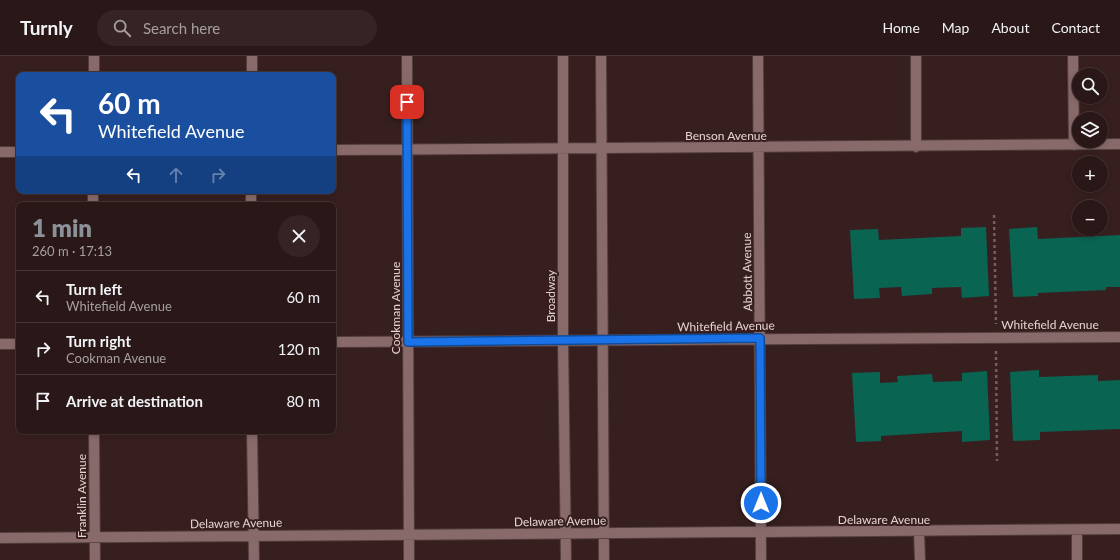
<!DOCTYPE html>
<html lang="en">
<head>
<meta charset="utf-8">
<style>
  body { margin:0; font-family:Lato,sans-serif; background:#362424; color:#f1f3f6; height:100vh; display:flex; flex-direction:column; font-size:15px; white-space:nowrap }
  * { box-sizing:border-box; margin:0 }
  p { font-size:13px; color:#a59fa1 }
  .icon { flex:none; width:22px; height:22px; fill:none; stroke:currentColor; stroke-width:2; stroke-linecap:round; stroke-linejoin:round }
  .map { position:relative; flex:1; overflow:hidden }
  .side { position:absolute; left:16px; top:146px; width:320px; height:232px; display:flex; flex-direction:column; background:#2a1717; border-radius:8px; box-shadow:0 2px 6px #0003,0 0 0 1px #463636 }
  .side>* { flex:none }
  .hud { position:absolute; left:16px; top:16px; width:320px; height:122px; border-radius:8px; box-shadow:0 2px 6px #0003,0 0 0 1px #463636; background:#1a4fa0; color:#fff; overflow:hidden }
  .tools { position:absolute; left:1072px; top:12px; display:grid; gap:8px }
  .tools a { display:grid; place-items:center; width:36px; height:36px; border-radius:50%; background:#2a1717; box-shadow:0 2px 6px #0003,0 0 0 1px #463636; font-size:20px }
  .pin { position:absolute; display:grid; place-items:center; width:34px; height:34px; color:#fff; margin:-17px; border-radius:8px; box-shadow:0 2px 6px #0006 }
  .me { position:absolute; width:44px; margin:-22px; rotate:0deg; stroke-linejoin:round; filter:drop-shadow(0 0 3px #0008) }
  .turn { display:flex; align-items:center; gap:14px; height:84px; padding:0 16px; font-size:18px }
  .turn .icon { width:52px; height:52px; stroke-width:2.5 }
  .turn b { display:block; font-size:28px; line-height:34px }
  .lanes { display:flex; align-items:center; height:38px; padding:0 16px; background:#0003; justify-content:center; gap:20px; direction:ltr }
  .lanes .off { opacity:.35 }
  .round { display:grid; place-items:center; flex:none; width:42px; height:42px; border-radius:21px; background:#362424 }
  .headline { display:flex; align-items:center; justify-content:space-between; height:68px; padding:0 16px }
  h1 { font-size:24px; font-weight:800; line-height:30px; color:#8c9099 }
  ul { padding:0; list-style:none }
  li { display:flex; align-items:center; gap:12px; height:52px; padding:0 16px; border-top:1px solid #463636 }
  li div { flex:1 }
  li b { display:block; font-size:15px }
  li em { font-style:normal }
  header { display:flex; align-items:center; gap:24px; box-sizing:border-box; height:56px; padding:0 20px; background:#2a1717; border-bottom:1px solid #463636 }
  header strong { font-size:19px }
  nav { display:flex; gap:22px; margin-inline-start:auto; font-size:14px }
  .search { width:280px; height:36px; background:#362424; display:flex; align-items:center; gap:10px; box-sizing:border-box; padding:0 14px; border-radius:22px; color:#a59fa1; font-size:15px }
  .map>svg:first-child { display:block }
  .building { fill:#0a6452 }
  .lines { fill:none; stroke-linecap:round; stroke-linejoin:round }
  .minor-casing { stroke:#513d3d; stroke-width:12 }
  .path { stroke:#735d5d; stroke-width:2.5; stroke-dasharray:3 3; stroke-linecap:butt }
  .minor { stroke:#896a6a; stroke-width:10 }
  .route-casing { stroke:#114b97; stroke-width:10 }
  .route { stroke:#1a73e8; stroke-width:7 }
  .labels { text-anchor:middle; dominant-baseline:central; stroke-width:4; stroke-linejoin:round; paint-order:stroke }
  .street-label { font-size:12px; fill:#e4d2d1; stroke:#381f1f }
</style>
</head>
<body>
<header>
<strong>Turnly</strong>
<div class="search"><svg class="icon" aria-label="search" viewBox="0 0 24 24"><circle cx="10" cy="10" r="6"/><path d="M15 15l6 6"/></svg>Search here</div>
<nav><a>Home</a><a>Map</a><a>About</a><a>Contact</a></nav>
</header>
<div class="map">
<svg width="1120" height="504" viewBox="0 0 1120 504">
  <rect width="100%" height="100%" fill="#381f1f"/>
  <path class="building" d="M986 171 989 240 962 242 961 231 932 232V238L902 240 901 231 879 232 880 242 854 243 850 174 878 173 879 184 961 180V172Z
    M1037 171 1038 183 1120 179V231H1106V234L1038 237V240L1013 241 1009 173Z
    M1039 314V321L1098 319V325L1120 324V373L1040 376V384L1013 385 1010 316Z
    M987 315 990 384 962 386V375L881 380V385L856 386 852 317 880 316V327L898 326 897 320 932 318 933 326 962 325V317Z"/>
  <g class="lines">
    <g class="minor-casing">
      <path id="minor" d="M94 0V19
        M407 0 409 504
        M563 0V284L566 504
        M601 0 604 504
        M758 0 761 504
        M916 0V91
        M1073 0 1074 89
        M252 19V0
        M333 94 1120 88
        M0 96H19
        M93 135V149
        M251 135V149
        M333 286 1120 281
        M0 288H19
        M94 375 95 504
        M252 375 254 504
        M1077 474V504
        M919 476 920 504
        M0 482 1120 473"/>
    </g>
    <path class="path" d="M994 159 996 268
      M996 295 997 405"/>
    <use href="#minor" class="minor"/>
  </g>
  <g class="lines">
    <g class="route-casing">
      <path id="route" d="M407 46 408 286 760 282 761 447"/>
    </g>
    <use href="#route" class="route"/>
  </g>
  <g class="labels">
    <g class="street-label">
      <text x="726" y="79">Benson Avenue</text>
      <text transform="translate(747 216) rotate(-91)">Abbott Avenue</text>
      <text transform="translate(550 240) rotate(-90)">Broadway</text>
      <text transform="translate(395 252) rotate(-90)">Cookman Avenue</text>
      <text x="1050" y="268">Whitefield Avenue</text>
      <text transform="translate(726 270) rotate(-1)">Whitefield Avenue</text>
      <text transform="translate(81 440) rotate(-90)">Franklin Avenue</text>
      <text x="884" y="463">Delaware Avenue</text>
      <text transform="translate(560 465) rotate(-1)">Delaware Avenue</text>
      <text transform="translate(236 467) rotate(-1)">Delaware Avenue</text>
    </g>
  </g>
</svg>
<div class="tools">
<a><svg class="icon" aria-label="search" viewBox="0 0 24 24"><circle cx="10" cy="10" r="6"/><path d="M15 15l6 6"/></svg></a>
<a><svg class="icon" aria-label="layers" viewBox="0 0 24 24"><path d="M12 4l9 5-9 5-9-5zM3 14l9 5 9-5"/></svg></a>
<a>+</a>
<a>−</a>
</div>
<div class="pin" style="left:407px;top:46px;background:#d93025"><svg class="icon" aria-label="arrive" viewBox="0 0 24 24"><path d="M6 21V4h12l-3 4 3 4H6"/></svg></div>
<svg class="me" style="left:761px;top:447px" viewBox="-20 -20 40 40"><circle r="17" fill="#1a73e8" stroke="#fff" stroke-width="3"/><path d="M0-11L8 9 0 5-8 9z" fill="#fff"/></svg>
<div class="hud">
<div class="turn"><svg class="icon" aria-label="left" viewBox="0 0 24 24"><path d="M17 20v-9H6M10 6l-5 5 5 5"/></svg><div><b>60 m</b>Whitefield Avenue</div></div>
<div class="lanes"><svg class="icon" aria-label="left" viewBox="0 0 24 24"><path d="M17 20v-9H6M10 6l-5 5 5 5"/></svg><svg class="icon off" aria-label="ahead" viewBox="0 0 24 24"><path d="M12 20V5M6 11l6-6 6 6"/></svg><svg class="icon off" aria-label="right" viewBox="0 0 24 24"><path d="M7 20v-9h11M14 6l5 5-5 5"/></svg></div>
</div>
<section class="side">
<div class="headline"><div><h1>1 min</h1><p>260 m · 17:13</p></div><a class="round"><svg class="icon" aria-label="close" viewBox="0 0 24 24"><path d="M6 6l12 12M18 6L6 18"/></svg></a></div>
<ul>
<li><svg class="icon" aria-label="left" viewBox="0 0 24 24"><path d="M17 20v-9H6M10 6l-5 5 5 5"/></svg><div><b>Turn left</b><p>Whitefield Avenue</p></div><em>60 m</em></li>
<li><svg class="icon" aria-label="right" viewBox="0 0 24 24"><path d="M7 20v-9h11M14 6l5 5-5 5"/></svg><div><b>Turn right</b><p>Cookman Avenue</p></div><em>120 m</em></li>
<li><svg class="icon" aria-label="arrive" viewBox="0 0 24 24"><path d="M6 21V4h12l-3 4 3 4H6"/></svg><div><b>Arrive at destination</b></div><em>80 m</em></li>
</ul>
</section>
</div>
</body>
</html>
